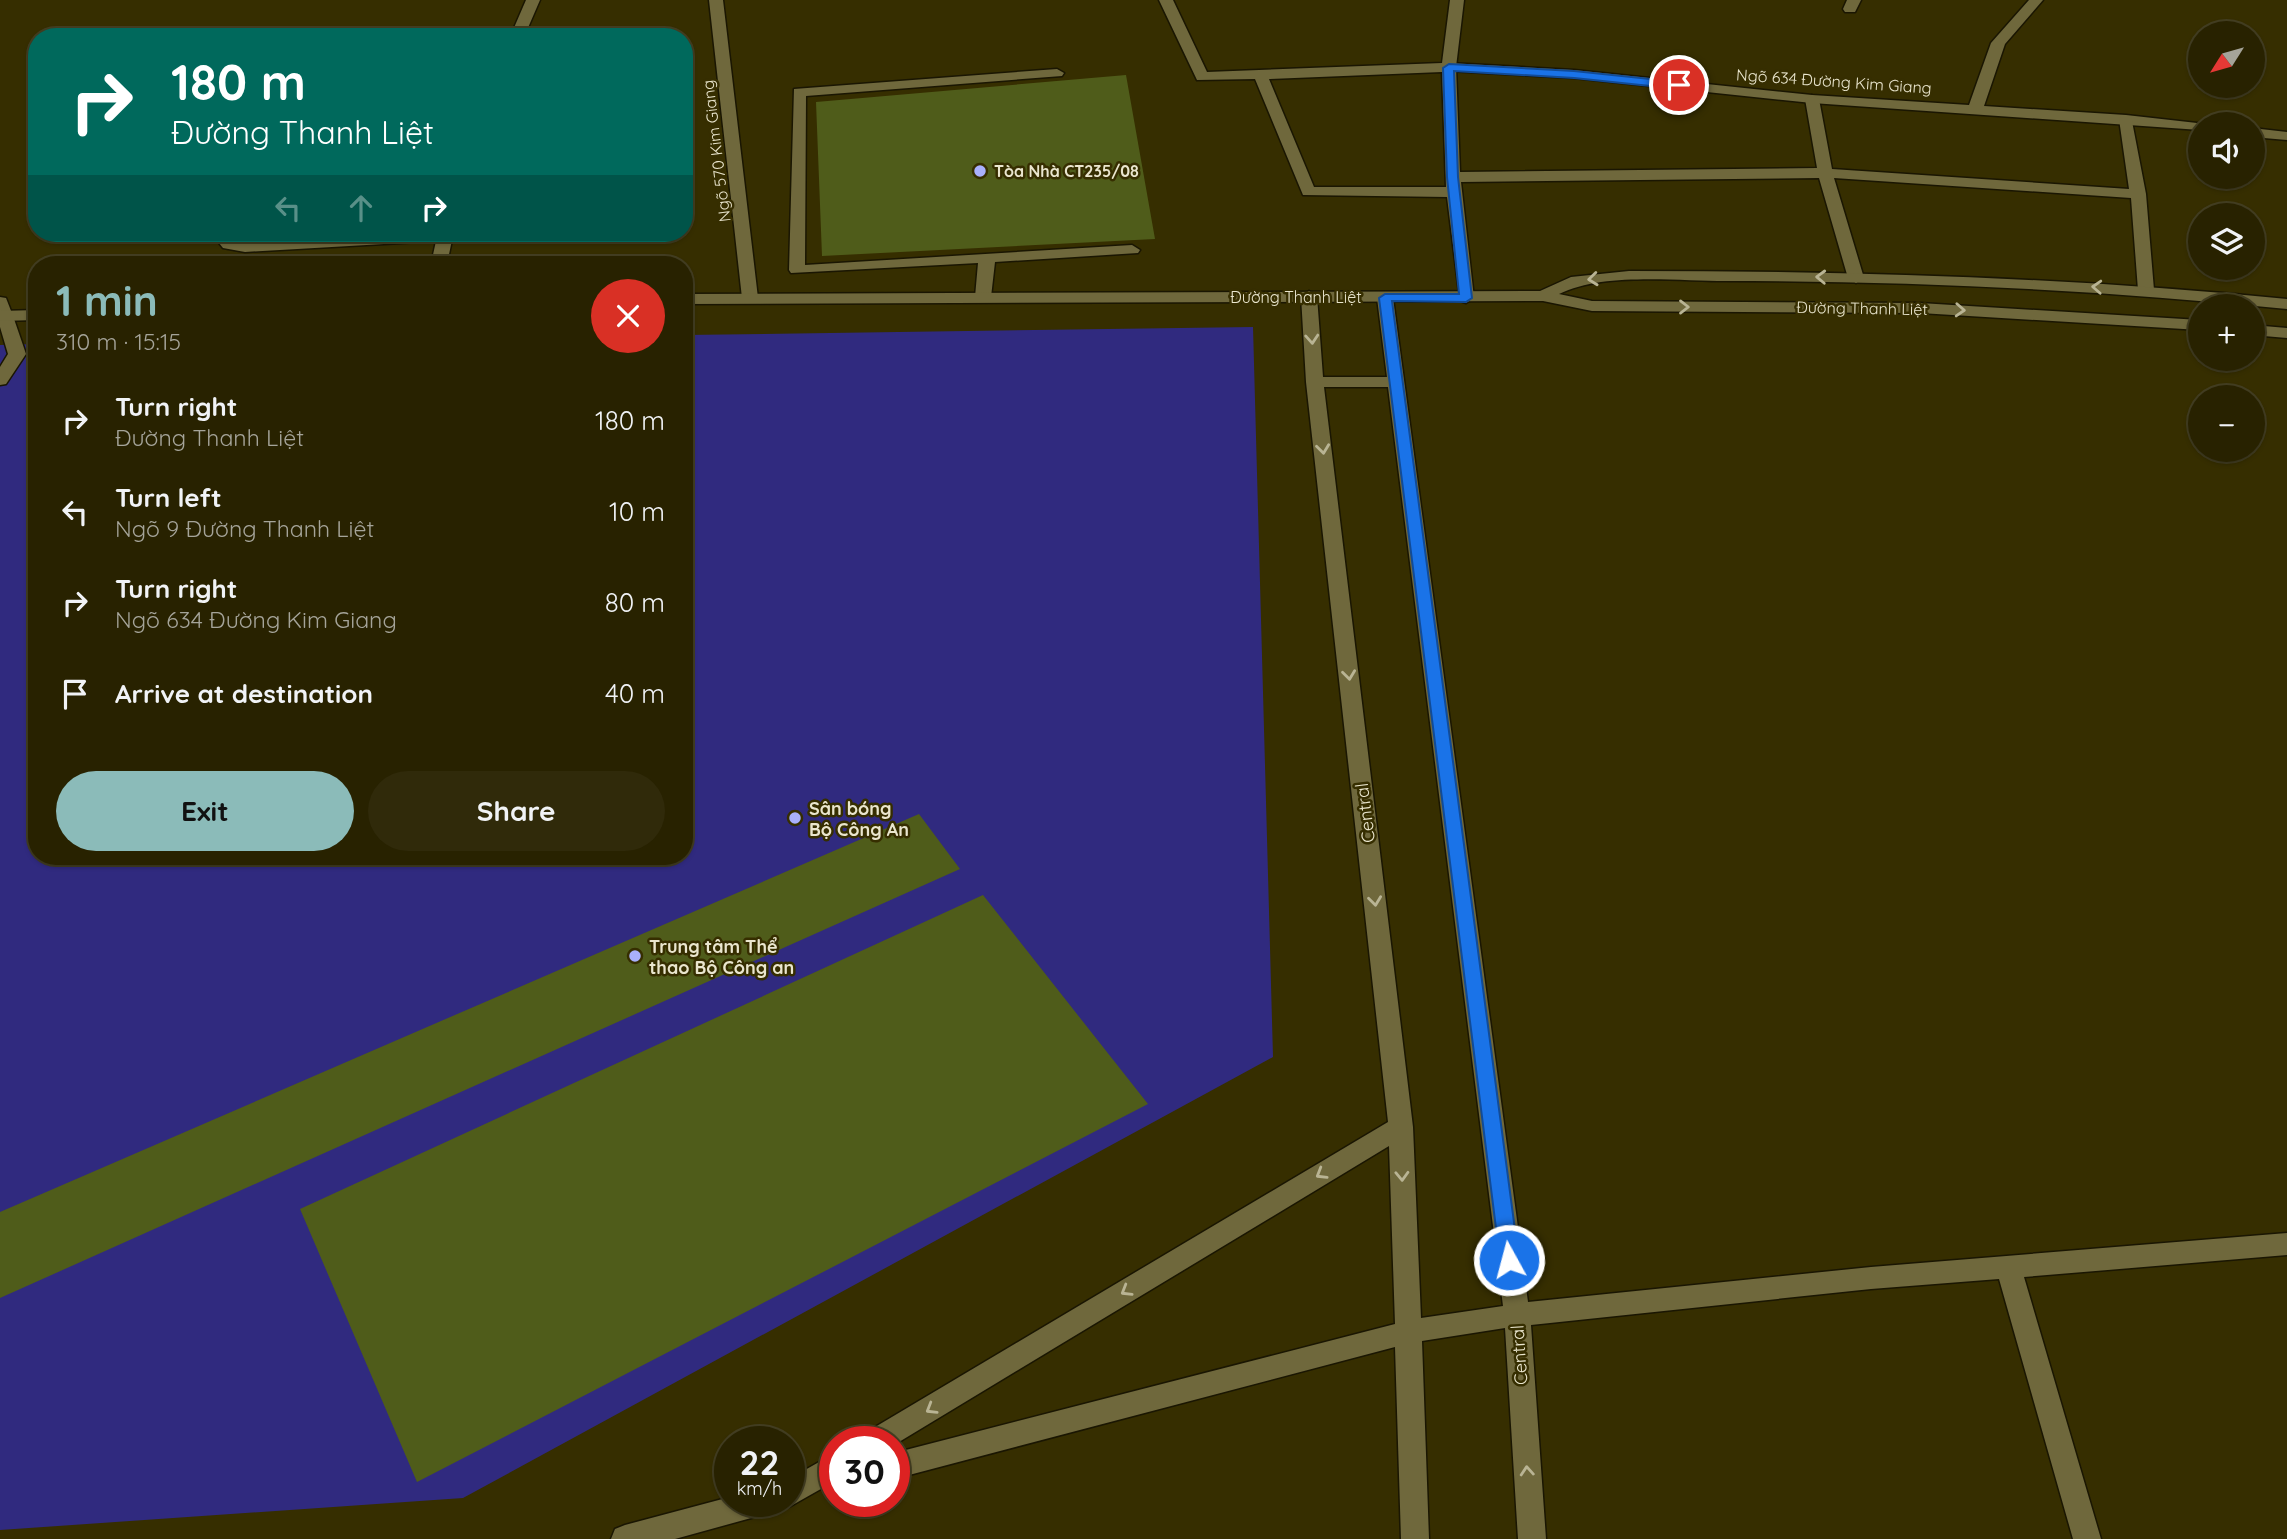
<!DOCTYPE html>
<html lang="en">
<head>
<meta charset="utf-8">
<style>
  body { margin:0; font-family:Quicksand,sans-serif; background:#302a0a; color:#f1f3f6; height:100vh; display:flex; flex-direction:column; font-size:26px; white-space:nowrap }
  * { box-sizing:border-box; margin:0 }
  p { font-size:23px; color:#a5a499 }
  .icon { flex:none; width:38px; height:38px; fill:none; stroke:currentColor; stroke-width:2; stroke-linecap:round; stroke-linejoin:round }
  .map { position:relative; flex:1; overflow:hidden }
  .drawer { position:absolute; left:28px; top:256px; width:665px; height:609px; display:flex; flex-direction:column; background:#282200; border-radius:28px; box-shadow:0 2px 5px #0004,0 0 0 2px #443f22 }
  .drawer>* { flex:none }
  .top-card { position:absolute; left:28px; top:28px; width:665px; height:214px; border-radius:28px; box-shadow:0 2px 5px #0004,0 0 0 2px #443f22; background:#00695c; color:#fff; overflow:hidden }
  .needle { width:46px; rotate:233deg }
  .controls { position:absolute; left:2188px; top:21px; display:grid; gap:14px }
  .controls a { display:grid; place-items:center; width:77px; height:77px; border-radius:50%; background:#282200; box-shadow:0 2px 5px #0004,0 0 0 2px #443f22; font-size:35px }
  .speed { position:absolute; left:714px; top:1426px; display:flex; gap:14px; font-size:35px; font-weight:700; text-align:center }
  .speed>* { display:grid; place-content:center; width:91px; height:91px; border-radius:50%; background:#282200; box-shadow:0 2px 5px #0004,0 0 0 2px #443f22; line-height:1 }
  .speed small { font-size:18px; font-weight:400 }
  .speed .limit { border:10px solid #d22; background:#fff; color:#111 }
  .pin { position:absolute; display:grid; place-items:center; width:60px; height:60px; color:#fff; margin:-30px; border:4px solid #fff; border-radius:50%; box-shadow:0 2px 7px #0007 }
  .me { position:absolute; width:77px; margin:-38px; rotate:353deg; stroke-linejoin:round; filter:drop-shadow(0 0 5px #0008) }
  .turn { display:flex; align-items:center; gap:24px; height:147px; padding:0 28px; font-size:32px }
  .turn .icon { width:91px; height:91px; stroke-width:2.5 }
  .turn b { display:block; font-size:49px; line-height:60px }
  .lanes { display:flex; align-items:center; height:66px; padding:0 28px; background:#0003; justify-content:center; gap:35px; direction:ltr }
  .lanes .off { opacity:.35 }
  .round { display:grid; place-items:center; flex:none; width:74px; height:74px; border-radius:37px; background:#302a0a }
  .overview { display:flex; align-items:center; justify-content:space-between; height:119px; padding:0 28px }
  h1 { font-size:42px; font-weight:700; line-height:52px; color:#8bbbb9 }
  .button { display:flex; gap:14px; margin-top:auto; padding:14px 28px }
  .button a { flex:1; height:80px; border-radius:42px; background:#8bbbb9; color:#111; font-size:28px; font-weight:700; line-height:80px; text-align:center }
  .button a+a { background:#302a0a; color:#f1f3f6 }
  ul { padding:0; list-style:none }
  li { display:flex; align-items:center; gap:21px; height:91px; padding:0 28px }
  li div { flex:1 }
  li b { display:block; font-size:26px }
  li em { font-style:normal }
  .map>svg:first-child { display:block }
  .green { fill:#302a7f }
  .building { fill:#4f5c1a }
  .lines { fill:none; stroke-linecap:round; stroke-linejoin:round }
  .service-casing { stroke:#1a1602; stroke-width:3 }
  .minor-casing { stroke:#1a1602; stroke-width:3 }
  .tertiary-casing { stroke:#1a1602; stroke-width:3 }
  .service { fill:#6f683c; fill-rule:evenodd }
  .minor { fill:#6f683c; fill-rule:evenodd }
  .tertiary { fill:#6f683c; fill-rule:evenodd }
  .oneway { stroke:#b9b494 }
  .route { fill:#1a73e8; stroke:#114b97; stroke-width:2 }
  .poi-dot { fill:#a9b0fc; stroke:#362e00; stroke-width:2.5 }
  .labels { text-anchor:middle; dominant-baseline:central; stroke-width:5; stroke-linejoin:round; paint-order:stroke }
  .far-street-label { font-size:16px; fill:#eae6ce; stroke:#362e00 }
  .far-poi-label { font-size:16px; font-weight:bold; fill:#eae6ce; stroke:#362e00; text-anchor:start }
  .poi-label { font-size:18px; font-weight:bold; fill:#eae6ce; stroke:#362e00; text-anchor:start }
  .street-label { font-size:18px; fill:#eae6ce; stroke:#362e00 }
</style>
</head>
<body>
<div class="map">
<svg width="2287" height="1539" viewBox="0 0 2287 1539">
  <rect width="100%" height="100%" fill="#362e00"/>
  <path class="green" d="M1253 327 1273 1057 463 1498 0 1530V345L37 344V856H684V335Z"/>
  <path class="building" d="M1126 75 1155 239 822 256 816 102Z
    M919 814 960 869 0 1298V1212Z
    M983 895 1148 1104 417 1482 300 1209Z"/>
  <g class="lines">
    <g class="service-casing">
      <path id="service" d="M526 0H540L524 37H510Z
        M1847 0H1861L1855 12H1845L1843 9Z
        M2029 0H2043L2005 44 1984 106 2126 115 2206 124H2200V130L1812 103 1574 78 1449 71 1442 67 1449 63 1574 70 1812 95 1969 105 1991 43Z
        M1057 69 1064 73 1062 76 806 96 805 265 1132 245 1140 250 1138 253 995 262 991 297 983 302 975 297 978 263 791 273 789 270 794 89Z
        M2252 128 2287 132V140L2252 137Z
        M217 233H233L231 238 234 241 245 242 408 233H494L486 238 452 240 447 264H431L436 241 245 252 223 248 215 238Z
        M5 311 13 316 26 354 6 384 0 385V367L8 354 0 327V312Z"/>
    </g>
    <g class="minor-casing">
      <path id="minor" d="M709 0H723L758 298 750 303 742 298Z
        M1159 0H1173L1207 72 1442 63 1450 0H1464L1456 67 1460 172 1817 168 1805 99 1812 95 1819 99 1832 169 2129 189 2119 119 2121 116H2131L2146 194 2154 290 2146 295 2138 290 2131 198 1834 178 1864 278 1856 283 1848 278 1819 178 1461 182 1474 298 1466 303 1460 301 1447 197 1303 195 1255 79 1197 80ZM1442 72 1446 187H1314L1269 79Z
        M1309 291 1317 296 1323 377H1387L1377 298 1385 293 1393 298 1528 1302 1871 1267 2287 1233V1255L2024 1277 2101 1539H2073L1999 1279 1871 1289 1531 1325 1546 1539H1518L1505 1328 1422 1341 1429 1539H1401L1395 1347 894 1479V1453L1395 1324 1389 1146 894 1445V1442H861L865 1433 1388 1122 1306 382 1301 296ZM1324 387H1388L1503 1306 1421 1318 1413 1127Z
        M0 297 6 298 13 316 11 320H0Z
        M835 1453V1481L789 1507 779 1503 789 1502V1479Z
        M730 1497V1502H776L772 1511 762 1515 675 1539H611L615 1529 625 1525Z"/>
    </g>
    <g class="tertiary-casing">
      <path id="tertiary" d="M1629 271C1849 271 2068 277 2287 299V309C2101 290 1914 281 1726 281 1677 281 1603 272 1559 294L1592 301 1920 303 2200 320V330L1920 313 1592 311 1543 301 684 304V294L1540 291 1571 277Z
        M37 310V320L0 321V311Z
        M2252 325 2287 328V338L2252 335Z"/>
    </g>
    <use href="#service" class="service"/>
    <use href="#minor" class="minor"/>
    <use href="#tertiary" class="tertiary"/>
  </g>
  <defs><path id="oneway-chevron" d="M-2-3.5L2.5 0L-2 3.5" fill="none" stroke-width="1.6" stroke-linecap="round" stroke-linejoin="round" transform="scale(1.75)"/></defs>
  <g class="oneway">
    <use href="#oneway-chevron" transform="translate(1821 277) rotate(-178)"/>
    <use href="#oneway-chevron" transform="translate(1593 279) rotate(174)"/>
    <use href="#oneway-chevron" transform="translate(2097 287) rotate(-177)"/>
    <use href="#oneway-chevron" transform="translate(1684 307)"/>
    <use href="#oneway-chevron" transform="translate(1960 310) rotate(3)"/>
    <use href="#oneway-chevron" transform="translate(1312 339) rotate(86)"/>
    <use href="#oneway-chevron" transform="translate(1323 449) rotate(83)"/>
    <use href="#oneway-chevron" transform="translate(1349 675) rotate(83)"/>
    <use href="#oneway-chevron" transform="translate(1375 901) rotate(83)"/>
    <use href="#oneway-chevron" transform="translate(1321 1174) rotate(149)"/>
    <use href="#oneway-chevron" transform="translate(1402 1176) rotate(88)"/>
    <use href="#oneway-chevron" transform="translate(1126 1291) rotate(149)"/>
    <use href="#oneway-chevron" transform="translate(931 1409) rotate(149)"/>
    <use href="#oneway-chevron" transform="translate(1527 1471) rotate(-94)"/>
  </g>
  <path class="route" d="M1449 64 1574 71 1679 82 1685 85 1679 89 1574 78 1454 71 1458 177 1472 298 1466 302 1392 301 1519 1260 1516 1266 1509 1269 1502 1266 1500 1260 1379 298 1385 294H1459L1447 177 1443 68Z"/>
  <g class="poi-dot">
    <circle cx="980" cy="171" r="7"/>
    <circle cx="795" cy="818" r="7"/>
    <circle cx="635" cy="956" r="7"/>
  </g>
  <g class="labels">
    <g class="far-street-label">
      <text transform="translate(1834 81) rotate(4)">Ngõ 634 Đường Kim Giang</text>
      <text transform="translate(716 151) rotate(-97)">Ngõ 570 Kim Giang</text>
      <text x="1296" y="297">Đường Thanh Liệt</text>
      <text transform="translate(1862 308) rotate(1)">Đường Thanh Liệt</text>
    </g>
    <g class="far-poi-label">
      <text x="994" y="171">Tòa Nhà CT235/08</text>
    </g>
    <g class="poi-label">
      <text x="809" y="808">Sân bóng<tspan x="809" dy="21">Bộ Công An</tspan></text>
      <text x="649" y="946">Trung tâm Thể<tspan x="649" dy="21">thao Bộ Công an</tspan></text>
    </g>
    <g class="street-label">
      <text transform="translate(1365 813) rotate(-97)">Central</text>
      <text transform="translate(1519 1355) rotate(-94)">Central</text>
    </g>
  </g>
</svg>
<div class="controls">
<a><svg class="needle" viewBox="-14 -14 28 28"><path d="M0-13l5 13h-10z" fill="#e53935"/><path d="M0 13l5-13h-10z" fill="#a5a499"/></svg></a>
<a><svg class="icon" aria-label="sound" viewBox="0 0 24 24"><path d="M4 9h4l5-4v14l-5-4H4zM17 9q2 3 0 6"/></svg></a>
<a><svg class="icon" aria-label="layers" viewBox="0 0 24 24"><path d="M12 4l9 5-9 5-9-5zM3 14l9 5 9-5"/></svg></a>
<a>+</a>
<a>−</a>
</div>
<div class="speed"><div>22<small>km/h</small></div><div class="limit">30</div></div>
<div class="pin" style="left:1679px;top:85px;background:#d93025"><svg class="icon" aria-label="arrive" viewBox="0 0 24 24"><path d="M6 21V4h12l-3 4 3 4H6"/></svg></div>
<svg class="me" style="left:1509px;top:1260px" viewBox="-20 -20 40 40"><circle r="17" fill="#1a73e8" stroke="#fff" stroke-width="3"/><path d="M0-11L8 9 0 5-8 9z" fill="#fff"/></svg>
<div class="top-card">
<div class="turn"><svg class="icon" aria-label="right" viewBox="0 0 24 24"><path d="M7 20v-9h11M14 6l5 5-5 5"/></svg><div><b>180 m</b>Đường Thanh Liệt</div></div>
<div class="lanes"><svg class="icon off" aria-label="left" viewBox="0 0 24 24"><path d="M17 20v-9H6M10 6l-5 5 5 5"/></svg><svg class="icon off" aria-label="ahead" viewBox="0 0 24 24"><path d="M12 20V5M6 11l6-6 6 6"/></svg><svg class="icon" aria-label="right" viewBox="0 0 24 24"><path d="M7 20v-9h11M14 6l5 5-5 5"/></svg></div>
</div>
<section class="drawer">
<div class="overview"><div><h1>1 min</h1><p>310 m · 15:15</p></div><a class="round" style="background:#d93025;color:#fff"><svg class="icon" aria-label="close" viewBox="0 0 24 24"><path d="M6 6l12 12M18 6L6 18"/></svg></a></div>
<ul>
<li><svg class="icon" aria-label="right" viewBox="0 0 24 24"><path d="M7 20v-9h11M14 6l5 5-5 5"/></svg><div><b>Turn right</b><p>Đường Thanh Liệt</p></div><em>180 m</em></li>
<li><svg class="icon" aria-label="left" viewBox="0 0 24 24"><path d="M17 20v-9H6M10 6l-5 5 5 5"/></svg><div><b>Turn left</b><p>Ngõ 9 Đường Thanh Liệt</p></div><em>10 m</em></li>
<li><svg class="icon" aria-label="right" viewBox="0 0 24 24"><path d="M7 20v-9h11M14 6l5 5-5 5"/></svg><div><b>Turn right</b><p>Ngõ 634 Đường Kim Giang</p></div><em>80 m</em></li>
<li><svg class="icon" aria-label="arrive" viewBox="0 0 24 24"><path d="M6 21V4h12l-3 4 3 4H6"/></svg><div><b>Arrive at destination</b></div><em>40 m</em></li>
</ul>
<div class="button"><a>Exit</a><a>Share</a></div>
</section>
</div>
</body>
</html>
